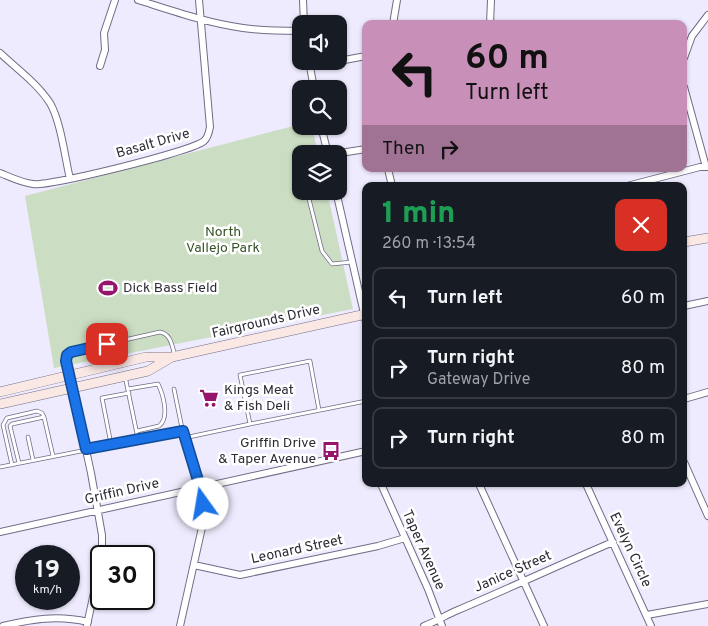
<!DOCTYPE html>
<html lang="en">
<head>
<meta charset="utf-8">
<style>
  body { margin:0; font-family:Overpass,sans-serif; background:#242831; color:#f1f3f6; height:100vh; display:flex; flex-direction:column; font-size:19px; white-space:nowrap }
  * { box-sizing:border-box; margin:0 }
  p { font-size:16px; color:#9ea1a6 }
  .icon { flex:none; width:28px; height:28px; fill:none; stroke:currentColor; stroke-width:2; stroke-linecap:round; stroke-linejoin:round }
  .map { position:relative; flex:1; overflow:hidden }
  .drawer { position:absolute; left:362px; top:182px; width:325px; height:305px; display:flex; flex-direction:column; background:#171b24; border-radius:10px; box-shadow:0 1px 4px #0004 }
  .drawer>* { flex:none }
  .hud { position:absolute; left:362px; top:20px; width:325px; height:152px; border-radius:10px; box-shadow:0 1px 4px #0004; background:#c88fb8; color:#111; overflow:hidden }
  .controls { position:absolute; left:292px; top:15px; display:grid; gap:10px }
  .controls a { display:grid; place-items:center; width:55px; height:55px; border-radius:10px; background:#171b24; box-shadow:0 1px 4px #0004; font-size:25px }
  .speed { position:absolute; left:15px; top:545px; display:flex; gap:10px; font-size:25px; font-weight:700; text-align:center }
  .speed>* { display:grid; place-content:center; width:65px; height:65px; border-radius:50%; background:#171b24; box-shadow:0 1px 4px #0004; line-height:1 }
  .speed small { font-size:12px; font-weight:400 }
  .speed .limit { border:2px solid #111; border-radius:8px; background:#fff; color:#111 }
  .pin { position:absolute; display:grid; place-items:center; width:42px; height:42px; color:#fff; margin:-21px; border-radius:10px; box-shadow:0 2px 8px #0006 }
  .me { position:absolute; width:55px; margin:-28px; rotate:347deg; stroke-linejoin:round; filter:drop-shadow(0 0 4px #0008) }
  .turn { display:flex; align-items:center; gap:18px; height:105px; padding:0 20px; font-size:22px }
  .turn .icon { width:65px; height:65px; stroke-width:2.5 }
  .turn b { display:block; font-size:35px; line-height:42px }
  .then { display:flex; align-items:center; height:48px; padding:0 20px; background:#0003; gap:10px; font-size:19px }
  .round { display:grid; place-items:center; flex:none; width:52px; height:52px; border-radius:10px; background:#242831 }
  .summary { display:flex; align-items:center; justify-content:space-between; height:85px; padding:0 20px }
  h1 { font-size:30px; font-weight:800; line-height:38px; color:#1e9e55 }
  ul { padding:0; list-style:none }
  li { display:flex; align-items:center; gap:15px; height:62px; margin:0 10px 8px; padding:0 10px; border:2px solid #363941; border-radius:10px }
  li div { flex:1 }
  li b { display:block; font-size:19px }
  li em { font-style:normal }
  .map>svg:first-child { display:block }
  .green { fill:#cbddc3 }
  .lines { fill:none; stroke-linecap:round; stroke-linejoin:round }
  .lane-casing { stroke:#716c87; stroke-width:4.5 }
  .street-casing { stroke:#716c87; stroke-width:8 }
  .secondary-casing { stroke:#716c87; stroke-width:10 }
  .lane { stroke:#fff; stroke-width:3 }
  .street { stroke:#fff; stroke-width:6 }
  .secondary { stroke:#fae8e5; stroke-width:9 }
  .route-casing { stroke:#114b97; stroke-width:12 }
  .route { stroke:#1a73e8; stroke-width:9 }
  .labels { text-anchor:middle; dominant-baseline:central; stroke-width:5; stroke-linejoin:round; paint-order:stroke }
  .street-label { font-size:14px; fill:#2d2b36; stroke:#fff }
  .park-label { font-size:14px; fill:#365226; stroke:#fff }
  .poi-label { font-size:14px; fill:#2d2b36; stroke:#fff; text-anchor:start }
</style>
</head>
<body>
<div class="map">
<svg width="708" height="626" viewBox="0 0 708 626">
  <rect width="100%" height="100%" fill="#eeebfe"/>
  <path class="green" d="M301 124V126H312L318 154H301V191H327L353 309 54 368 25 196Z"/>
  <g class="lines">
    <g class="lane-casing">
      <path id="lane" d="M307 191 322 251 332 264 352 262
        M69 373 66 361 67 355 71 352 160 332C171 334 172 346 175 356
        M125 376 138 439
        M128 389 158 384C163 394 170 418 159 426L137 431
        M174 389 184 438
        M319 410 310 361 240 375 250 424 366 401
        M28 437 33 460
        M111 444 102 398 129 393
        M19 463 10 426 12 424 44 417 53 456
        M12 465 3 425 7 418 37 411 42 413 44 417
        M0 467 183 431
        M200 486 184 438 250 424"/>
    </g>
    <g class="street-casing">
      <path id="street" d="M138 0C173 11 207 23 243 28 263 31 282 31 301 31
        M303 0 304 24
        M393 24 397 0
        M490 24 491 0
        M0 53C17 69 37 83 50 103 61 122 65 158 70 179
        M684 58 692 36 708 15
        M309 61 314 89
        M339 61 366 56
        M309 63 332 61
        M100 66 105 50 104 33 115 0
        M684 87 706 167
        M321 126 328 154
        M334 154 366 149
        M388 169 392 186
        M0 173C10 177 22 183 33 184 48 187 193 151 204 141 208 138 209 132 210 127L199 0
        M627 186 700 167H708
        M336 191 366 322
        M684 306 708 301
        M70 376 91 473 102 535V556
        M684 399 708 392
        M366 400V414
        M684 462 708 516
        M381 484 428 589 442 626
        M479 484 544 626
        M586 484 651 626
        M0 532 366 451
        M194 565 240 575 378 546 405 538
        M647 615 708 604
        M87 625 101 560
        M3 626C32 619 58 615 88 622
        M180 626 203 523V504L200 487
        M424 626C437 621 446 615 458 610 510 588 561 564 613 542"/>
    </g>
    <g class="secondary-casing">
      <path id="secondary" d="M684 242 708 238
        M0 392 146 357H172L366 314
        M0 404 148 371 172 357"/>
    </g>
    <use href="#lane" class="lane"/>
    <use href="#street" class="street"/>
    <use href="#secondary" class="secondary"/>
  </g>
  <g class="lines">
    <g class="route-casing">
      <path id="route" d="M107 344 71 352 67 355 66 361 86 449 183 431 200 487 203 504"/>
    </g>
    <use href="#route" class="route"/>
  </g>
  <defs>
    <g id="stadium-bare" transform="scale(1.5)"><path d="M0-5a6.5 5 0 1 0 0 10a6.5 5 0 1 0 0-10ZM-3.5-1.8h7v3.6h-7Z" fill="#95156d" stroke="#fff" stroke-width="2.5" paint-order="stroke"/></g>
    <g id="supermarket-bare" transform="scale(1.5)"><path d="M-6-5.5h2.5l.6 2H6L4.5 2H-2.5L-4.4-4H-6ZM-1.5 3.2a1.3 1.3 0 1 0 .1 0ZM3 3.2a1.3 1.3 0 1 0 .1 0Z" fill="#95156d" stroke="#fff" stroke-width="2.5" paint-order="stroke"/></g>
    <g id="bus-bare" transform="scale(1.5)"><path d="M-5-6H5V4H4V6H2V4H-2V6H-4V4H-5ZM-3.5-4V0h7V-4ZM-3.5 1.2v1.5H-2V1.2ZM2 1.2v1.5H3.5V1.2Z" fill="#95156d" stroke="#fff" stroke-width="2.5" paint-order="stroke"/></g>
  </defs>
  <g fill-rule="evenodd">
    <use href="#stadium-bare" x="108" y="288"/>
    <use href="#supermarket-bare" x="209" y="398"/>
    <use href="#bus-bare" x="331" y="451"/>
  </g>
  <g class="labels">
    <g class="street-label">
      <text transform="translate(153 144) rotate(-16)">Basalt Drive</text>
      <text transform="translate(266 322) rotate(-13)">Fairgrounds Drive</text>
      <text transform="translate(122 492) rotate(-13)">Griffin Drive</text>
      <text transform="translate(297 550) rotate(-12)">Leonard Street</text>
      <text transform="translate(423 550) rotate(66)">Taper Avenue</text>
      <text transform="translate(630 550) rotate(65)">Evelyn Circle</text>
      <text transform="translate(513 572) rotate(-24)">Janice Street</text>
    </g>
    <g class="park-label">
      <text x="223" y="232">North<tspan x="223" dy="16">Vallejo Park</tspan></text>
    </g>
    <g class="poi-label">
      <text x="123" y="288">Dick Bass Field</text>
      <text x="224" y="390">Kings Meat<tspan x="224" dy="16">&amp; Fish Deli</tspan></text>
      <text x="316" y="443" text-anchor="end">Griffin Drive<tspan x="316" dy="16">&amp; Taper Avenue</tspan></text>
    </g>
  </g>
</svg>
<div class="controls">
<a><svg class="icon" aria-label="sound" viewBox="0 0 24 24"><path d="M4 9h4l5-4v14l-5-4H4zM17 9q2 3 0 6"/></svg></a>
<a><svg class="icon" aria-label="search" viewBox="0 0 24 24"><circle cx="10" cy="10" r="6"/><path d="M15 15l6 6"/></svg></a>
<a><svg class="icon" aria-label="layers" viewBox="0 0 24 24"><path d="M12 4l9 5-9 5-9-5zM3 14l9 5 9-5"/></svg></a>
</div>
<div class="speed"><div>19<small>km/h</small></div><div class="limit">30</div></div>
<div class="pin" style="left:107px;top:344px;background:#d93025"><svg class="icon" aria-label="arrive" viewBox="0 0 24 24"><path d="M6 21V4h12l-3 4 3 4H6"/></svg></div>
<svg class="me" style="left:203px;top:504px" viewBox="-20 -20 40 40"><circle r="19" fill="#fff"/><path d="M0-13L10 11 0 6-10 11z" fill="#1a73e8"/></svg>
<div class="hud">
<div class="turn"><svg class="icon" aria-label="left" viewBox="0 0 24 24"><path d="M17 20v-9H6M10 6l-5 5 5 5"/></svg><div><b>60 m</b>Turn left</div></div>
<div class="then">Then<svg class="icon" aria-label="right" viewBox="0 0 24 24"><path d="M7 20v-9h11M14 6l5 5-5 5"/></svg></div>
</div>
<section class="drawer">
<div class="summary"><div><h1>1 min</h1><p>260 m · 13:54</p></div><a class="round" style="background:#d93025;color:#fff"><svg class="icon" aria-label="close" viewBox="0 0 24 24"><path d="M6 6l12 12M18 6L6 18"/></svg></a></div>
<ul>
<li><svg class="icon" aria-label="left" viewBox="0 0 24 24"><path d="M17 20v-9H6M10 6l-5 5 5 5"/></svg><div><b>Turn left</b></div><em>60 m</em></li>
<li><svg class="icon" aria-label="right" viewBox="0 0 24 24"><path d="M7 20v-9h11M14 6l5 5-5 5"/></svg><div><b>Turn right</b><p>Gateway Drive</p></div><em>80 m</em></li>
<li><svg class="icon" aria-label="right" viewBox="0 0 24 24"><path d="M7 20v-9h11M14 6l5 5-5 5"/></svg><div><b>Turn right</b></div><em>80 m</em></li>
</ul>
</section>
</div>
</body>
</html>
